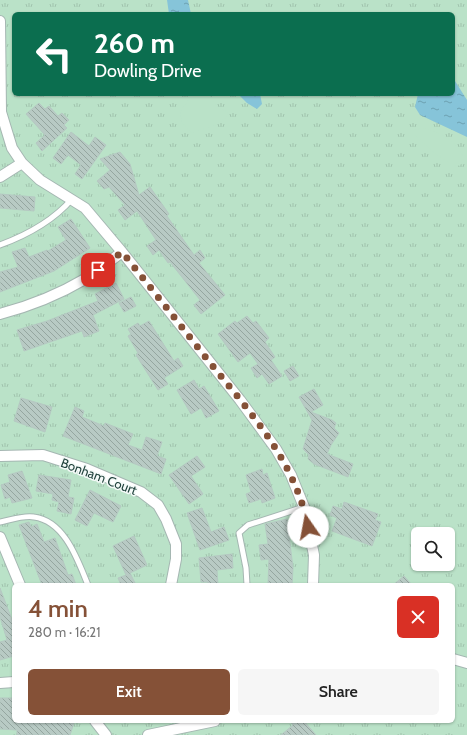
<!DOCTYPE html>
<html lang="en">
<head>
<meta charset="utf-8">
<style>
  body { margin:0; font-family:Cabin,sans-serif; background:#f6f6f6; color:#222; height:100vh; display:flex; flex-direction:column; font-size:15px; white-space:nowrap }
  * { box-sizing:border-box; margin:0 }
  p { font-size:13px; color:#767676 }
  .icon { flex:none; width:22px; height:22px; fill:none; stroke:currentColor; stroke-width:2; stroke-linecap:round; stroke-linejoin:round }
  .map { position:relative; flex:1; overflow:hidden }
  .details { position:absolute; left:12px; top:583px; width:443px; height:140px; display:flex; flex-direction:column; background:#fff; border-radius:6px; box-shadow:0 1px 3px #0004 }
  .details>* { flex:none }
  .banner { position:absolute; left:12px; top:12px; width:443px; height:84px; border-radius:6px; box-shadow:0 1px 3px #0004; background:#0b6e4f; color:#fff; overflow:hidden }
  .buttons { position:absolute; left:411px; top:527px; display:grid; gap:8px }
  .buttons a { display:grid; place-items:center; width:44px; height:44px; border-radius:6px; background:#fff; box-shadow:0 1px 3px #0004; font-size:20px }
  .pin { position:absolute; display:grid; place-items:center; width:34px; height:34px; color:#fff; margin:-17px; border-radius:8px; box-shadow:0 2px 6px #0006 }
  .me { position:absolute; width:44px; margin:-22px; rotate:348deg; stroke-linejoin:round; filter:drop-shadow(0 0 3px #0008) }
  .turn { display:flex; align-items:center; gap:14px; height:84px; padding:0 16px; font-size:18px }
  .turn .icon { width:52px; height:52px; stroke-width:2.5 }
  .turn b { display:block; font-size:28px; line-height:34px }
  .round { display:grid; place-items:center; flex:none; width:42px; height:42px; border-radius:6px; background:#f6f6f6 }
  .summary { display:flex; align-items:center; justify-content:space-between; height:68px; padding:0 16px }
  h1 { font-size:24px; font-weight:600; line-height:30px; color:#855137 }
  .cta { display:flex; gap:8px; margin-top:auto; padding:8px 16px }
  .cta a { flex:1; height:46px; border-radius:6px; background:#855137; color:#fff; font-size:16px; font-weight:600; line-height:46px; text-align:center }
  .cta a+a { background:#f6f6f6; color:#222 }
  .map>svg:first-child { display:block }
  .grass { fill:url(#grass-tufts); fill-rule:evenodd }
  .park { fill:#bae2c8 }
  .water { fill:url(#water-ripples) }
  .building { fill:url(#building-back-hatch); stroke:#b5c9c2 }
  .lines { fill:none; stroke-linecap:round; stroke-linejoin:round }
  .lane-casing { stroke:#a5b7b2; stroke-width:7 }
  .street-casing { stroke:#a5b7b2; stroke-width:12 }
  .lane { stroke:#fff; stroke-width:5 }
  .street { stroke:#fff; stroke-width:10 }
  .route { stroke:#855137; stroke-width:7; stroke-dasharray:0 12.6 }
  .labels { text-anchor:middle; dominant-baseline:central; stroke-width:3; stroke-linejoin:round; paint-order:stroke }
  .street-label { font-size:13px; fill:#20423c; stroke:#f4faf8 }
</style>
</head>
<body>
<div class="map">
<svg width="467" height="735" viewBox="0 0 467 735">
  <defs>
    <pattern id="grass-tufts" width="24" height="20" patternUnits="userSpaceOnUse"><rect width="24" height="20" fill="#bae2c8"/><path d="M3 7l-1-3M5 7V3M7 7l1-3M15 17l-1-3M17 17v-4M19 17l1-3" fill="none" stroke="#a0c3ad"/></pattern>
    <pattern id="water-ripples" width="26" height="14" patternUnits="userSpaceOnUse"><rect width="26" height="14" fill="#86c4d9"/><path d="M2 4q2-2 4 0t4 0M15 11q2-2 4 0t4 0" fill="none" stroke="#6da1b1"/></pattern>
    <pattern id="building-back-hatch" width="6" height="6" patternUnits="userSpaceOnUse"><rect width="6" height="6" fill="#b8cac4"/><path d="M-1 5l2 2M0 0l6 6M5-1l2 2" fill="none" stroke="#95a6a0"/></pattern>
  </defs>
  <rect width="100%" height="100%" fill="#e3eeea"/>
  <path class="grass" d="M0 0H467V735H0ZM14 14H453V94H14ZM418 534H448V564H418ZM14 585H453V721H14Z"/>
  <path class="park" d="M202 95 210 96 217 106 227 112 228 116 216 125 191 133 182 122 180 112 189 99Z
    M422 128C442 132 459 142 465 162L458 166C446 164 424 144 415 135V130Z"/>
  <path class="water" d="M167 0H188L191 14H169Z
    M453 72 455 81 467 100V137L420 115 415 107 418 94H453Z
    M238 94H260L262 104 257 109 247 103Z"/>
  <path class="building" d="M39 103 45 109 49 106 58 116 62 113 69 120 64 125 67 128 42 151 36 143 45 135 26 114Z
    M71 132 89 146 95 137 106 145 82 179 75 174 81 165 68 155 61 164 53 158Z
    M120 152 130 164 139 195 150 187 169 214 167 216 194 255 200 250 205 258 199 263 225 295 201 314 194 305 200 300 170 262 168 263 159 250 153 255 147 246 156 240 137 211 125 220 118 210 125 205 109 187 104 189 97 181 110 170 100 159Z
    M0 194 35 197 34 211 0 208Z
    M71 219 90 248 54 271 0 292V272L18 267 12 252 25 248 29 257 47 250 48 251 66 240 58 227Z
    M116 283 124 299 93 315 99 331 84 337 82 331 24 351 17 330 47 321 98 301 95 294Z
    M131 297 136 306 124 312 119 303Z
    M247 316 253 323 256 321 269 338 265 342 275 357 271 360 282 376 269 384 262 374 257 378 251 368 258 364 250 353 238 362 218 334 235 321 237 323Z
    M149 321 174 361 178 358 183 366 164 378 168 384 158 390 136 355 138 353 128 336 131 334 128 329 138 323 140 326Z
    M293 366 299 376 290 381 284 371Z
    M194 380 199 389 204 386 219 411 206 418 201 408 191 414 177 390Z
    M314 389 323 405 311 412 332 420 336 423 334 428 339 433 331 445 327 454 353 464 348 477 314 464 308 459 309 455 303 449 312 420 299 397Z
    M21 398 52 407 45 432 14 421Z
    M75 407 84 411 82 417 104 426 105 423 133 434 128 445 142 450 146 437 162 442 157 456 166 459 161 474 63 436Z
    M197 456 205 467 191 476 203 494 189 504 169 475Z
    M262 469 263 475 267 473 275 498 262 503 261 499 249 503 246 494 251 492 246 475Z
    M22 471 32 498 12 503 10 497 5 499 1 485 10 482 8 475Z
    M39 475 71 480 68 497 74 498 71 514 57 511 59 502 52 500 53 494 36 491Z
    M90 490 121 506 113 522 94 513 87 526 75 520Z
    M344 502 378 514 375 520 381 522 372 546 332 531 337 518 330 515 333 506 342 509Z
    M202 508 211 532 224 527 229 540 200 550 187 513Z
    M287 519 293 568 292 585H268L269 559 261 560 259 545 268 544 265 524Z
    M29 522 31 527 37 524 44 542 55 538 68 575 72 574 76 585H42L19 525Z
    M134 536 147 565 130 573 136 585H121L118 578 126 575 113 546Z
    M232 554 233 568 217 570 218 585H208V582H201L199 558Z
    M404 576 412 585H393Z
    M0 588 14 625V656L0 660V642L7 640 0 617Z
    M0 698H14V721H69L74 723 70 735H17V730L0 729Z
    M290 721H304L316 735H281L293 725Z"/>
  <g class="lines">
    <g class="lane-casing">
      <path id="lane" d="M0 245C27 235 53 221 72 199
        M0 522C10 520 24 515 34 517 65 521 78 561 88 585
        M247 585 246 568 239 533 248 525 304 507"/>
    </g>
    <g class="street-casing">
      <path id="street" d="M0 21 1 112 12 148 22 163 40 180 85 208 122 252 240 400 276 449 291 475 304 507 314 555 313 585
        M0 177 22 163
        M0 314C30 306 58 295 85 279 98 271 110 261 122 252
        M0 456 43 455 87 469 141 492 158 505 166 519 176 544V559L171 585
        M0 537 20 585
        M453 659 467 663
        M0 683 14 682
        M95 721 106 735
        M148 735 215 721"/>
    </g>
    <use href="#lane" class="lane"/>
    <use href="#street" class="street"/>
  </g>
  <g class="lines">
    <path class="route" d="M98 270 122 252C152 289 181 326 211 364 251 413 296 463 308 527"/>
  </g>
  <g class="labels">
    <g class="street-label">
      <text transform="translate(99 476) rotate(21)">Bonham Court</text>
    </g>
  </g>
</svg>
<div class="buttons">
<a><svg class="icon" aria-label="search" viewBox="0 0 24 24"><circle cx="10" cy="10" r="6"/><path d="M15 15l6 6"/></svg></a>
</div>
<div class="pin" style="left:98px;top:270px;background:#d93025"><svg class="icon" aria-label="arrive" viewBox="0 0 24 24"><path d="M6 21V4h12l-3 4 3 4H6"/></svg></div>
<svg class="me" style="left:308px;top:527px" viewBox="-20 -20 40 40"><circle r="19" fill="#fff"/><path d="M0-13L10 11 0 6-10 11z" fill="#855137"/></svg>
<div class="banner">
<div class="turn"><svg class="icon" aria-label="left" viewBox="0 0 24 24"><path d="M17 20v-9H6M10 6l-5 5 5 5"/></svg><div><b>260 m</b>Dowling Drive</div></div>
</div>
<section class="details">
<div class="summary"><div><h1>4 min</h1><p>280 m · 16:21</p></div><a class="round" style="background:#d93025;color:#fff"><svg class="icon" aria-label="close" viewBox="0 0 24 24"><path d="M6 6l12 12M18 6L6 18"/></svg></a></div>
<div class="cta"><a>Exit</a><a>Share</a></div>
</section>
</div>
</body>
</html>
